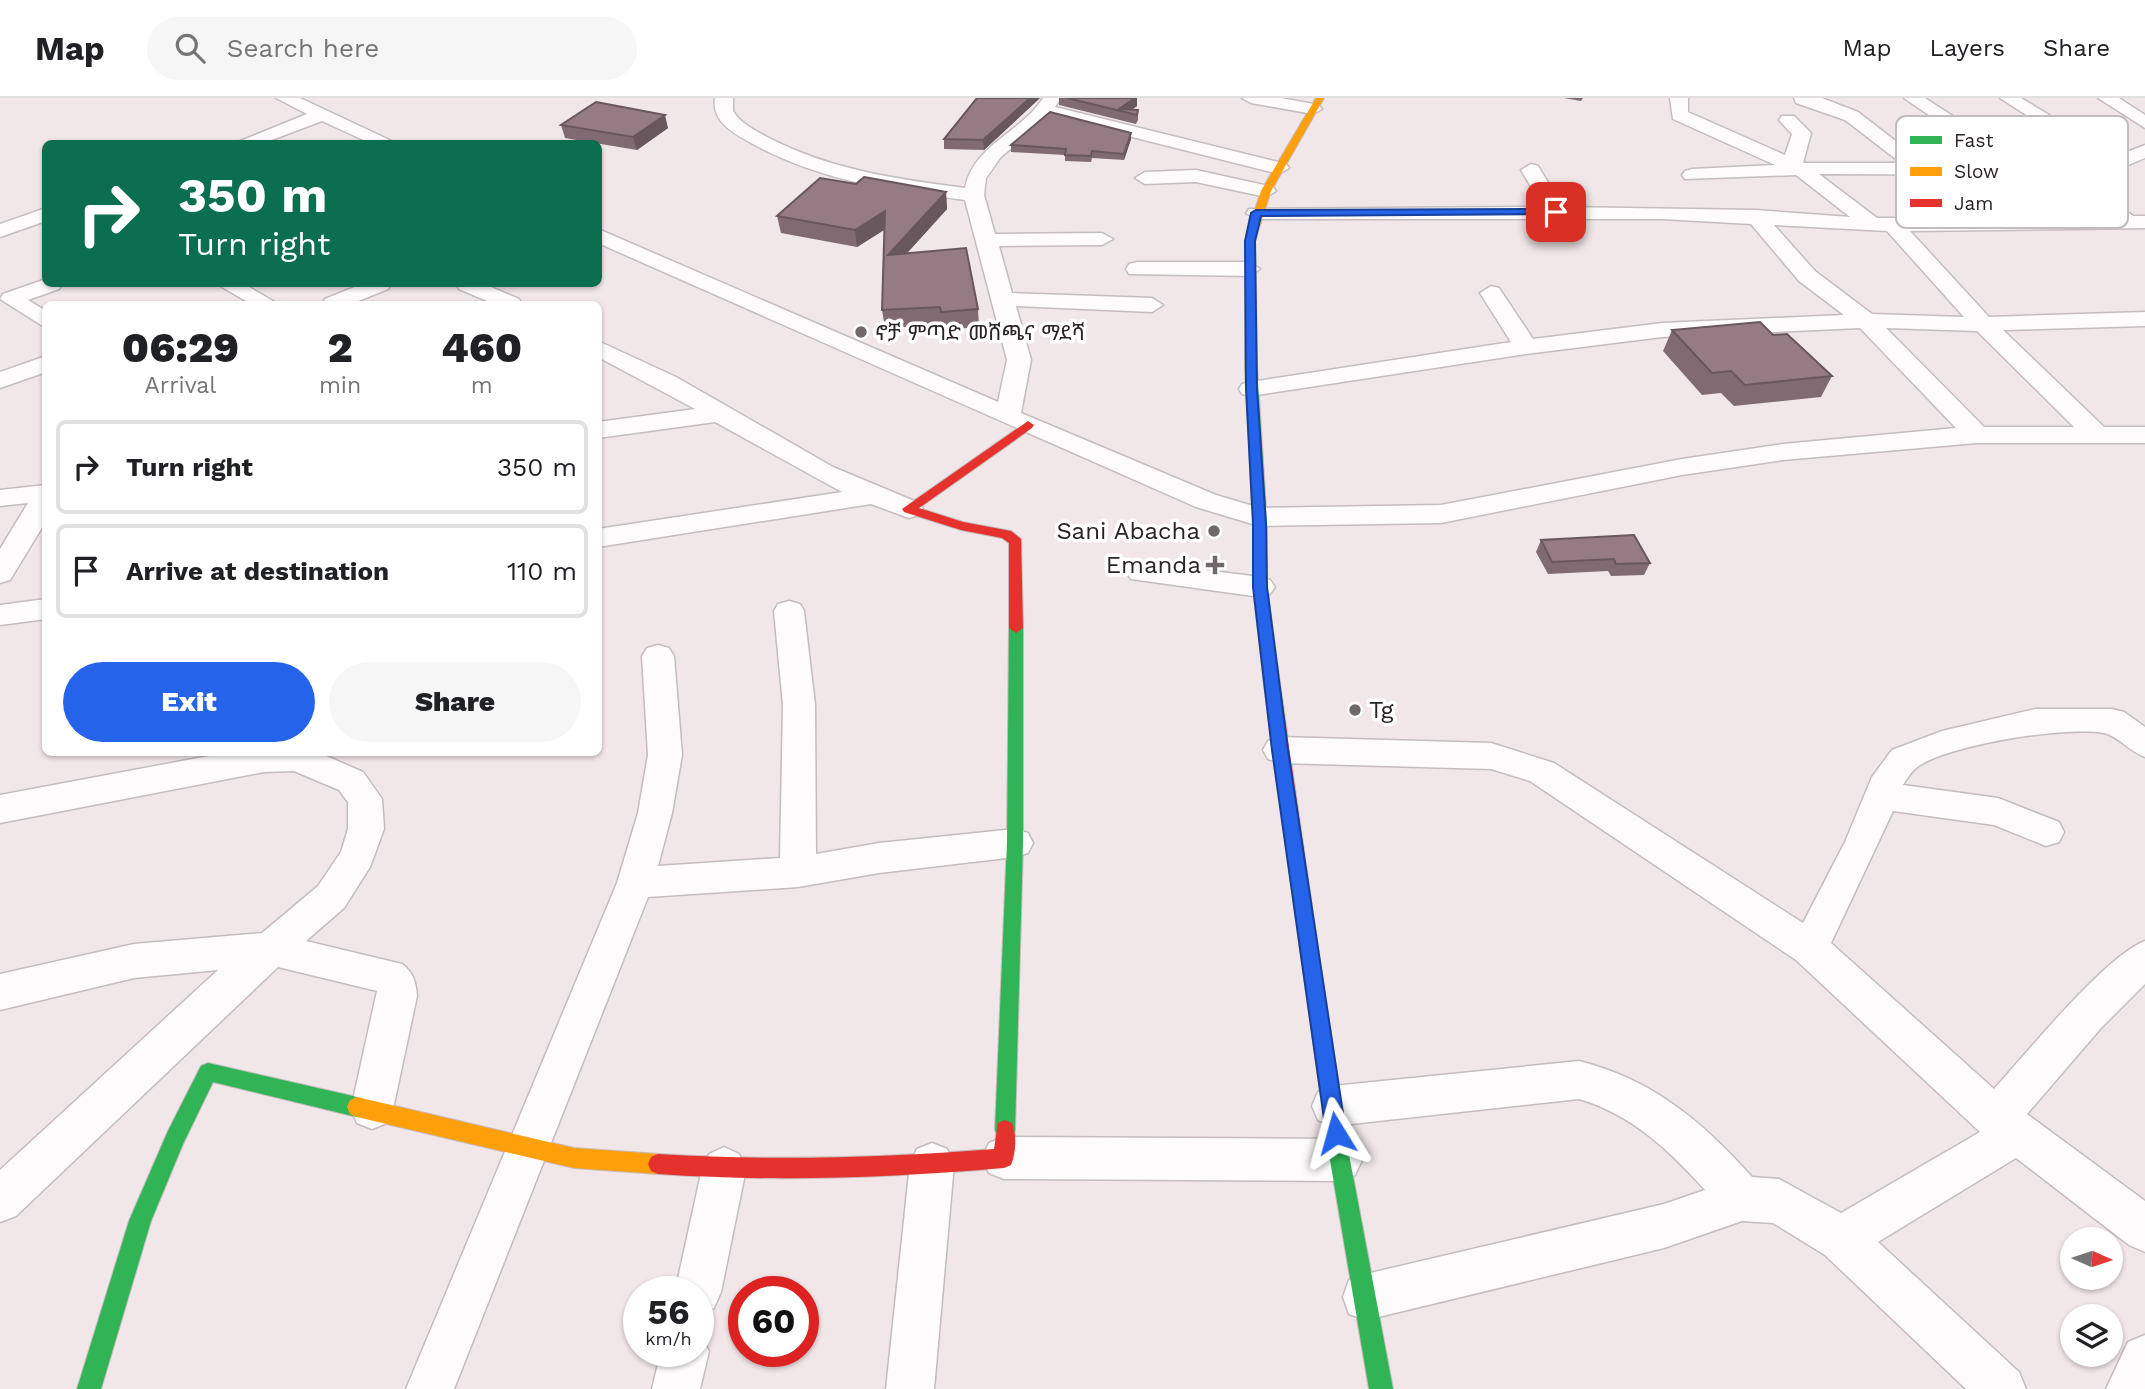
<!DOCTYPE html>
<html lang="en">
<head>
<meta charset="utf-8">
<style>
  body { margin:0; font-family:"Work Sans","Noto Sans Ethiopic",sans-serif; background:#f6f6f6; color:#202124; height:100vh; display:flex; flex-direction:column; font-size:26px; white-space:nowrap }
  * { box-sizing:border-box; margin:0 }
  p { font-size:23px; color:#757577 }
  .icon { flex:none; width:38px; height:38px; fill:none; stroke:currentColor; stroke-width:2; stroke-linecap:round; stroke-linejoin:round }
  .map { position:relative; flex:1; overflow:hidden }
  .details { position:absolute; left:42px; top:203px; width:560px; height:455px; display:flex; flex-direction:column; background:#fff; border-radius:10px; box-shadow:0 2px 5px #0004 }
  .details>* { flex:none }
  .hud { position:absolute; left:42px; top:42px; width:560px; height:147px; border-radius:10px; box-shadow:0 2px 5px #0004; background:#0b6e4f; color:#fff; overflow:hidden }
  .needle { width:46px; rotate:93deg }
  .tools { position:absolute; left:2060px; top:1129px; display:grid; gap:14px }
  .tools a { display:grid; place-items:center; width:63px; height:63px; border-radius:50%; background:#fff; box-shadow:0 2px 5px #0004; font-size:35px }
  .speed { position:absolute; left:623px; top:1178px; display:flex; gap:14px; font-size:35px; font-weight:700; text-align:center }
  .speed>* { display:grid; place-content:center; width:91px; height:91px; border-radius:50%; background:#fff; box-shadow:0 2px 5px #0004; line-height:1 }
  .speed small { font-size:18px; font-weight:400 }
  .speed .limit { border:10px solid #d22; background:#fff; color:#111 }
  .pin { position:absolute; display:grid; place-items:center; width:60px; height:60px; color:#fff; margin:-30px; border-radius:14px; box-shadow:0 4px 10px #0006 }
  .me { position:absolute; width:77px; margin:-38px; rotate:352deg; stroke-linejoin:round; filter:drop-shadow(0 0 5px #0008) }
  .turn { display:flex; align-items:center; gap:24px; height:147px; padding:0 21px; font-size:32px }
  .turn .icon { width:91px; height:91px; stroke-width:2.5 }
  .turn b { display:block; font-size:49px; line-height:60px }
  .eta { display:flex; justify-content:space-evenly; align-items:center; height:119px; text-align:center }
  .eta b { font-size:42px; font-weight:800; line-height:49px }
  .primary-button { display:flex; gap:14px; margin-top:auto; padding:14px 21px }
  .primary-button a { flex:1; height:80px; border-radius:42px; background:#2563eb; color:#fff; font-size:28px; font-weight:800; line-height:80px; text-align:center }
  .primary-button a+a { background:#f6f6f6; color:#202124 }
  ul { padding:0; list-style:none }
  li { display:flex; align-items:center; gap:21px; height:94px; margin:0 14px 10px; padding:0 7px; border:4px solid #e0e0e0; border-radius:10px }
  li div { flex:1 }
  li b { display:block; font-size:26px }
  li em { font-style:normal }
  header { display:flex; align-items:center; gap:42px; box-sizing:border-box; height:98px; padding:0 35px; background:#fff; border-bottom:2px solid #e0e0e0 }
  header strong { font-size:33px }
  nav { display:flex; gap:38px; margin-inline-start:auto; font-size:24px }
  .search { width:490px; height:63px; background:#f6f6f6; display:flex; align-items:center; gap:18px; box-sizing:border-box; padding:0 24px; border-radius:38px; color:#757577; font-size:26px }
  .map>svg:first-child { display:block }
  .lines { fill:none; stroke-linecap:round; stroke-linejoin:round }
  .street-casing { stroke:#c4bcbe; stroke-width:3 }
  .fast-casing { stroke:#c4bcbe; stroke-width:2 }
  .slow-casing { stroke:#c4bcbe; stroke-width:2 }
  .jam-casing { stroke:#c4bcbe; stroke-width:2 }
  .street { fill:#fdfbfc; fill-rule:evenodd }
  .fast { fill:#30b455; fill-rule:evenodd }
  .slow { fill:#ff9f0a; fill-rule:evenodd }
  .jam { fill:#e5322d; fill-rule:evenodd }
  .wall { fill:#806b72 }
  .shaded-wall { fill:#68575c }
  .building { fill:#957c84; stroke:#68575c; stroke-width:2 }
  .route { fill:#2563eb; stroke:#184099; stroke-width:2 }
  .poi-dot { fill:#706869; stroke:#fff; stroke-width:2.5 }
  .labels { text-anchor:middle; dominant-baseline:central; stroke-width:7; stroke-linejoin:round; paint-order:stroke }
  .far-poi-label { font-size:21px; fill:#2b2425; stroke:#fff; text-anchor:start }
  .poi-label { font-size:24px; fill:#2b2425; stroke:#fff; text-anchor:end }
  .key { fill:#fff; stroke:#bfbdbe; stroke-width:2 }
  .key-label { font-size:19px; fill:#2b2425 }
</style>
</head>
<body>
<header>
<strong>Map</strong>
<div class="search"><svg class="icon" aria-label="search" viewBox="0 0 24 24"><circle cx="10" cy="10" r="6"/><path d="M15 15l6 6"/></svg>Search here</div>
<nav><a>Map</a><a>Layers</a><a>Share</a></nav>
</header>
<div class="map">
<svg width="2145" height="1291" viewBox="0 0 2145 1291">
  <rect width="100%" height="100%" fill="#f1e6e8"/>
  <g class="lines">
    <g class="street-casing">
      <path id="street" d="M276 0H300L398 46H372L322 23 261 46H233L307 16Z
        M715 0H733V13C741 26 755 32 767 39 831 72 895 81 965 90 973 47 1022 34 1043 0H1061L1055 9 1286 66 1289 70 1279 76 1049 18 1001 59 986 80 984 97 995 136 1102 135 1113 141 1102 147 999 148 1012 195 1152 200 1163 207 1152 214 1016 208 1031 262 1021 315 1216 397 1260 410 1441 407 1682 361 1783 346 1956 330 1860 230 1662 239 1526 256 1251 298 1242 296 1239 291 1242 286 1251 284 1511 244 1480 195 1491 188 1499 190 1533 241 1662 225 1844 217 1799 183 1751 126 1662 121H1256L1246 115 1249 111 1543 109 1521 72 1531 66 1538 68 1563 109 1755 112 1850 119 1796 77 1685 81 1682 77 1685 73 1692 71 1775 67 1673 21 1670 0H1688V14L1785 57 1792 36 1779 22 1782 18H1794L1811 35 1803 65H1901L1845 22 1796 5 1794 0H1822L1858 14 1924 65H1999L1904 0H1925L2025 65 2096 62 2000 0H2021L2117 58 2145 47V60L2116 72 2073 75 2133 118H2145V130L1910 133 1989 219 2145 214V228L2003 232 2104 329H2145V345H1977L1783 362 1682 377 1441 425 1259 428 1196 409 598 145V131L998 304 1007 262 965 102C889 92 821 83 753 46 735 36 711 24 715 0ZM1819 76 2049 77 2107 119 1877 120ZM1774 127 1887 133 1964 219 1872 216 1815 173ZM1886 230 1977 233 2074 329H1984Z
        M1242 0H1281L1319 7 1322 11 1313 16 1251 5Z
        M2098 0H2119L2145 17V30Z
        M1196 72 1273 89 1276 93 1266 99 1196 84 1145 86 1135 80 1145 74Z
        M46 110V123L0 139V126Z
        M1137 164H1249L1260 171 1249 178 1129 176 1126 171 1129 166Z
        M46 181V186H62L59 191 28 202 46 213V230L0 201 3 196Z
        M217 186H244L278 206H251Z
        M362 186H391L388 191 351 206H322L325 201Z
        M456 186H484L519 201 522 206H494L459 191Z
        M598 243 676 279 833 369 919 405 923 411 919 417 909 420 871 406 598 449V431L842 394 715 324 598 340V324L695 311 598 259Z
        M46 258V274L0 290V274Z
        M46 387V423L10 482 0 485V451L28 405 0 408V392Z
        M1141 464 1260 479 1270 482 1275 489 1270 496 1260 499 1131 481 1126 474 1131 467Z
        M46 501V521L0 527V507Z
        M789 503 800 506 804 513 815 607 816 756 879 745 1015 731 1028 735 1033 745 1028 755 1015 759 879 775 798 789 648 799 454 1291H406L617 785 638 715 648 657 642 558 647 550 658 547 669 550 674 558 682 657 672 715 658 768 780 760 783 607 774 513 778 506Z
        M2035 611H2112L2124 614 2145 629V659C2130 654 2118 638 2104 635 2066 628 1945 647 1916 670 1911 674 1906 682 1903 687L1998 700 2059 724 2064 734 2059 744 2046 748 1994 727 1893 713 1831 845 1994 991C2026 956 2105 858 2145 843V886L2101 930 2027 1016 2145 1103V1154L2129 1147 2016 1060 1878 1144 2019 1274 2026 1291H1966L1825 1157 1773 1125 1742 1123 1664 1150 1366 1222 1349 1216 1343 1199 1349 1182 1366 1176 1664 1106 1705 1092C1669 1052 1631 1016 1579 1001L1333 1028 1318 1022 1312 1008 1318 994 1333 988 1579 963C1652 981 1703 1024 1752 1079L1779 1081 1841 1115 1980 1034 1796 862 1530 683 1491 671 1280 665 1268 661 1263 652 1268 643 1280 639 1491 645 1554 665 1803 825 1845 744 1872 679 1892 652 1942 633Z
        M230 654H317L363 674 382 701 384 731 370 769 344 810 306 843 402 866C413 874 416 884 417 898L393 1011 387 1025 372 1031 357 1025 351 1011 377 893 278 869 16 1118 0 1124V1072L218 872 134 880 0 912V876L134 846 262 835 318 788 341 754 348 731V704L339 692 294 673 264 674 0 725V697Z
        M1004 1039 1340 1041 1355 1047 1362 1062 1355 1077 1340 1083 1004 1081 989 1075 982 1060 989 1045Z
        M932 1045 947 1051 954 1066 934 1291H886L910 1066 917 1051Z
        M724 1049 739 1056 746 1071 721 1194 714 1210 698 1217V1194H675L702 1071 709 1056Z
        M698 1234 709 1253 700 1291H652L661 1253H698Z
        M2145 1237V1291H2106L2128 1244Z"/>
    </g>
    <g class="fast-casing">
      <path id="fast" d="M1251 266 1257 269 1267 426V489L1280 586 1272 591 1264 586 1253 489V426L1245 269Z
        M1016 525 1023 530V745L1015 1032 1012 1039 1005 1042 998 1039 995 1032 1007 745 1009 530Z
        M1310 850 1316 852 1319 858 1350 1062 1393 1291H1369L1330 1062 1301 858 1304 852Z
        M208 965 357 999 364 1002 367 1009 364 1016 357 1019 213 984 183 1046 151 1123 101 1291H77L129 1123 168 1033 201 968Z"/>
    </g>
    <g class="slow-casing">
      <path id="slow" d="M1316 0H1324L1271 93 1255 143 1257 269 1251 272 1245 269V143L1261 93Z
        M357 999 574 1050 658 1056 665 1059 668 1066 665 1073 658 1076 574 1070 357 1019 350 1016 347 1009 350 1002Z"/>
    </g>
    <g class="jam-casing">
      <path id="jam" d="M1028 323 1034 327 1032 330 919 410 963 424 1011 433 1021 441 1023 530 1016 535 1009 530V445L1002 440 961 432 904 414 902 411Z
        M1272 581 1280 586 1319 858 1316 864 1310 866 1304 864 1301 858 1264 586Z
        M1005 1022 1012 1025C1017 1037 1016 1055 1011 1067L1004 1070C888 1080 774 1084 658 1076L651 1073 648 1066 651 1059 658 1056C770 1063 882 1060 994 1051L998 1025Z"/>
    </g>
    <use href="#street" class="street"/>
    <use href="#fast" class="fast"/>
    <use href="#slow" class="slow"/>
    <use href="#jam" class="jam"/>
  </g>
  <path class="wall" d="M1040 0 984 52 944 51V41Z
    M1059 0H1137V8L1131 12H1138V22L1136 26 1059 7Z
    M1564 0H1583L1581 3Z
    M561 27 668 30 637 52 565 40Z
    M1131 35V41L1124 62 1092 60 1091 64 1065 63V57L1011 54V47Z
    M856 86 946 94 947 111 907 155 978 211 979 229 942 232V227L885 230 882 212 884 132 857 149 781 135 777 118Z
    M1672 232 1773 237 1832 278 1821 299 1734 308 1721 295 1702 297 1663 253Z
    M1541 442 1650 465 1644 477 1611 478 1608 473 1548 476 1536 454Z"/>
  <path class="shaded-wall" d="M1030 0H1040L984 52 983 42Z
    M1135 0H1137V8L1127 15 1119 11Z
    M665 17 668 30 637 52 633 39Z
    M1131 35V41L1124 62V56Z
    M946 94 947 111 890 174 888 157Z
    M885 113 887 130 857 149 855 132Z"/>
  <path class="building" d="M977 0H1030L983 42 944 41Z
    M1067 0H1135L1119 11 1138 12 1137 17Z
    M596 4 665 17 633 39 561 27Z
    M1050 14 1131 35 1124 56 1092 53 1091 58 1065 57 1066 51 1011 47Z
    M864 79 946 94 888 157 966 150 978 211 941 214 940 209 882 212 885 113 855 132 777 118 820 80 856 86Z
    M1760 224 1773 237 1787 236 1832 278 1745 287 1731 273 1712 275 1672 232Z
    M1634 437 1650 465 1616 466 1614 461 1552 464 1541 442Z"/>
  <path class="route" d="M1556 111 1560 116 1261 118 1255 143 1257 291 1266 426 1267 489 1288 652 1346 1035 1343 1042 1336 1045 1329 1042 1326 1035 1272 652 1253 489V426L1246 291 1245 143 1251 115 1256 112Z"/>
  <g class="poi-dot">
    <circle cx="861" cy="234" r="7"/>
    <circle cx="1214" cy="433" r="7"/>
    <path d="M1211.5 456.5h7v7h7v7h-7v7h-7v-7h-7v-7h7z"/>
    <circle cx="1355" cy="612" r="7"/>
  </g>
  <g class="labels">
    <g class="far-poi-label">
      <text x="875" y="234">ኖቻ ምጣድ መሸጫና ማደሻ</text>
    </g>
    <g class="poi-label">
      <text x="1200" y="433">Sani Abacha</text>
      <text x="1201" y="467">Emanda</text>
      <text x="1369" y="612" text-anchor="start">Tg</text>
    </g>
  </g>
  <rect x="1896" y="18" width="232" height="112" rx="10" class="key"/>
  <rect x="1910" y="38" width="32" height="8" fill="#30b455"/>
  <rect x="1910" y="69" width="32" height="9" fill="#ff9f0a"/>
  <rect x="1910" y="101" width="32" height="8" fill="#e5322d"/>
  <g class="key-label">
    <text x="1954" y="49">Fast</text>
    <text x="1954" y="80">Slow</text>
    <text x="1954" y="112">Jam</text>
  </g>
</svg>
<div class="tools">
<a><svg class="needle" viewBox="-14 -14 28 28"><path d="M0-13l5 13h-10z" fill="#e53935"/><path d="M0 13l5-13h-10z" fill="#757577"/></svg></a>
<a><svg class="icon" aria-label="layers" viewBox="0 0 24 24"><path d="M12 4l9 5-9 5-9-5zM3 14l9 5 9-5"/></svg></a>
</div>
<div class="speed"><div>56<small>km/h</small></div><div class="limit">60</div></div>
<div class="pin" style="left:1556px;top:114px;background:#d93025"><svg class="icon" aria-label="arrive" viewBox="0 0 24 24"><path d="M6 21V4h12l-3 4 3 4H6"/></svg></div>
<svg class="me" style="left:1336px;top:1035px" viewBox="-20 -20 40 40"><path d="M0-17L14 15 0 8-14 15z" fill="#2563eb" stroke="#fff" stroke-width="4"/></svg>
<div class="hud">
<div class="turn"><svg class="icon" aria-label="right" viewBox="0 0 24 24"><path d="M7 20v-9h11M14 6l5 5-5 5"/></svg><div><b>350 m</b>Turn right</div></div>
</div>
<section class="details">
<div class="eta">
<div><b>06:29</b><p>Arrival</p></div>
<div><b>2</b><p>min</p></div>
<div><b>460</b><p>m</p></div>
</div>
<ul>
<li><svg class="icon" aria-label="right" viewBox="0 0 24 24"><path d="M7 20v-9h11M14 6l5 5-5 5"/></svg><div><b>Turn right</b></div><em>350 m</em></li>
<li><svg class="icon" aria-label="arrive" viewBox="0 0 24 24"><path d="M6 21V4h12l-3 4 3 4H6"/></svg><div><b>Arrive at destination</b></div><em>110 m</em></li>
</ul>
<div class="primary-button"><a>Exit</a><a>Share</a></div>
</section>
</div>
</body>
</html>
